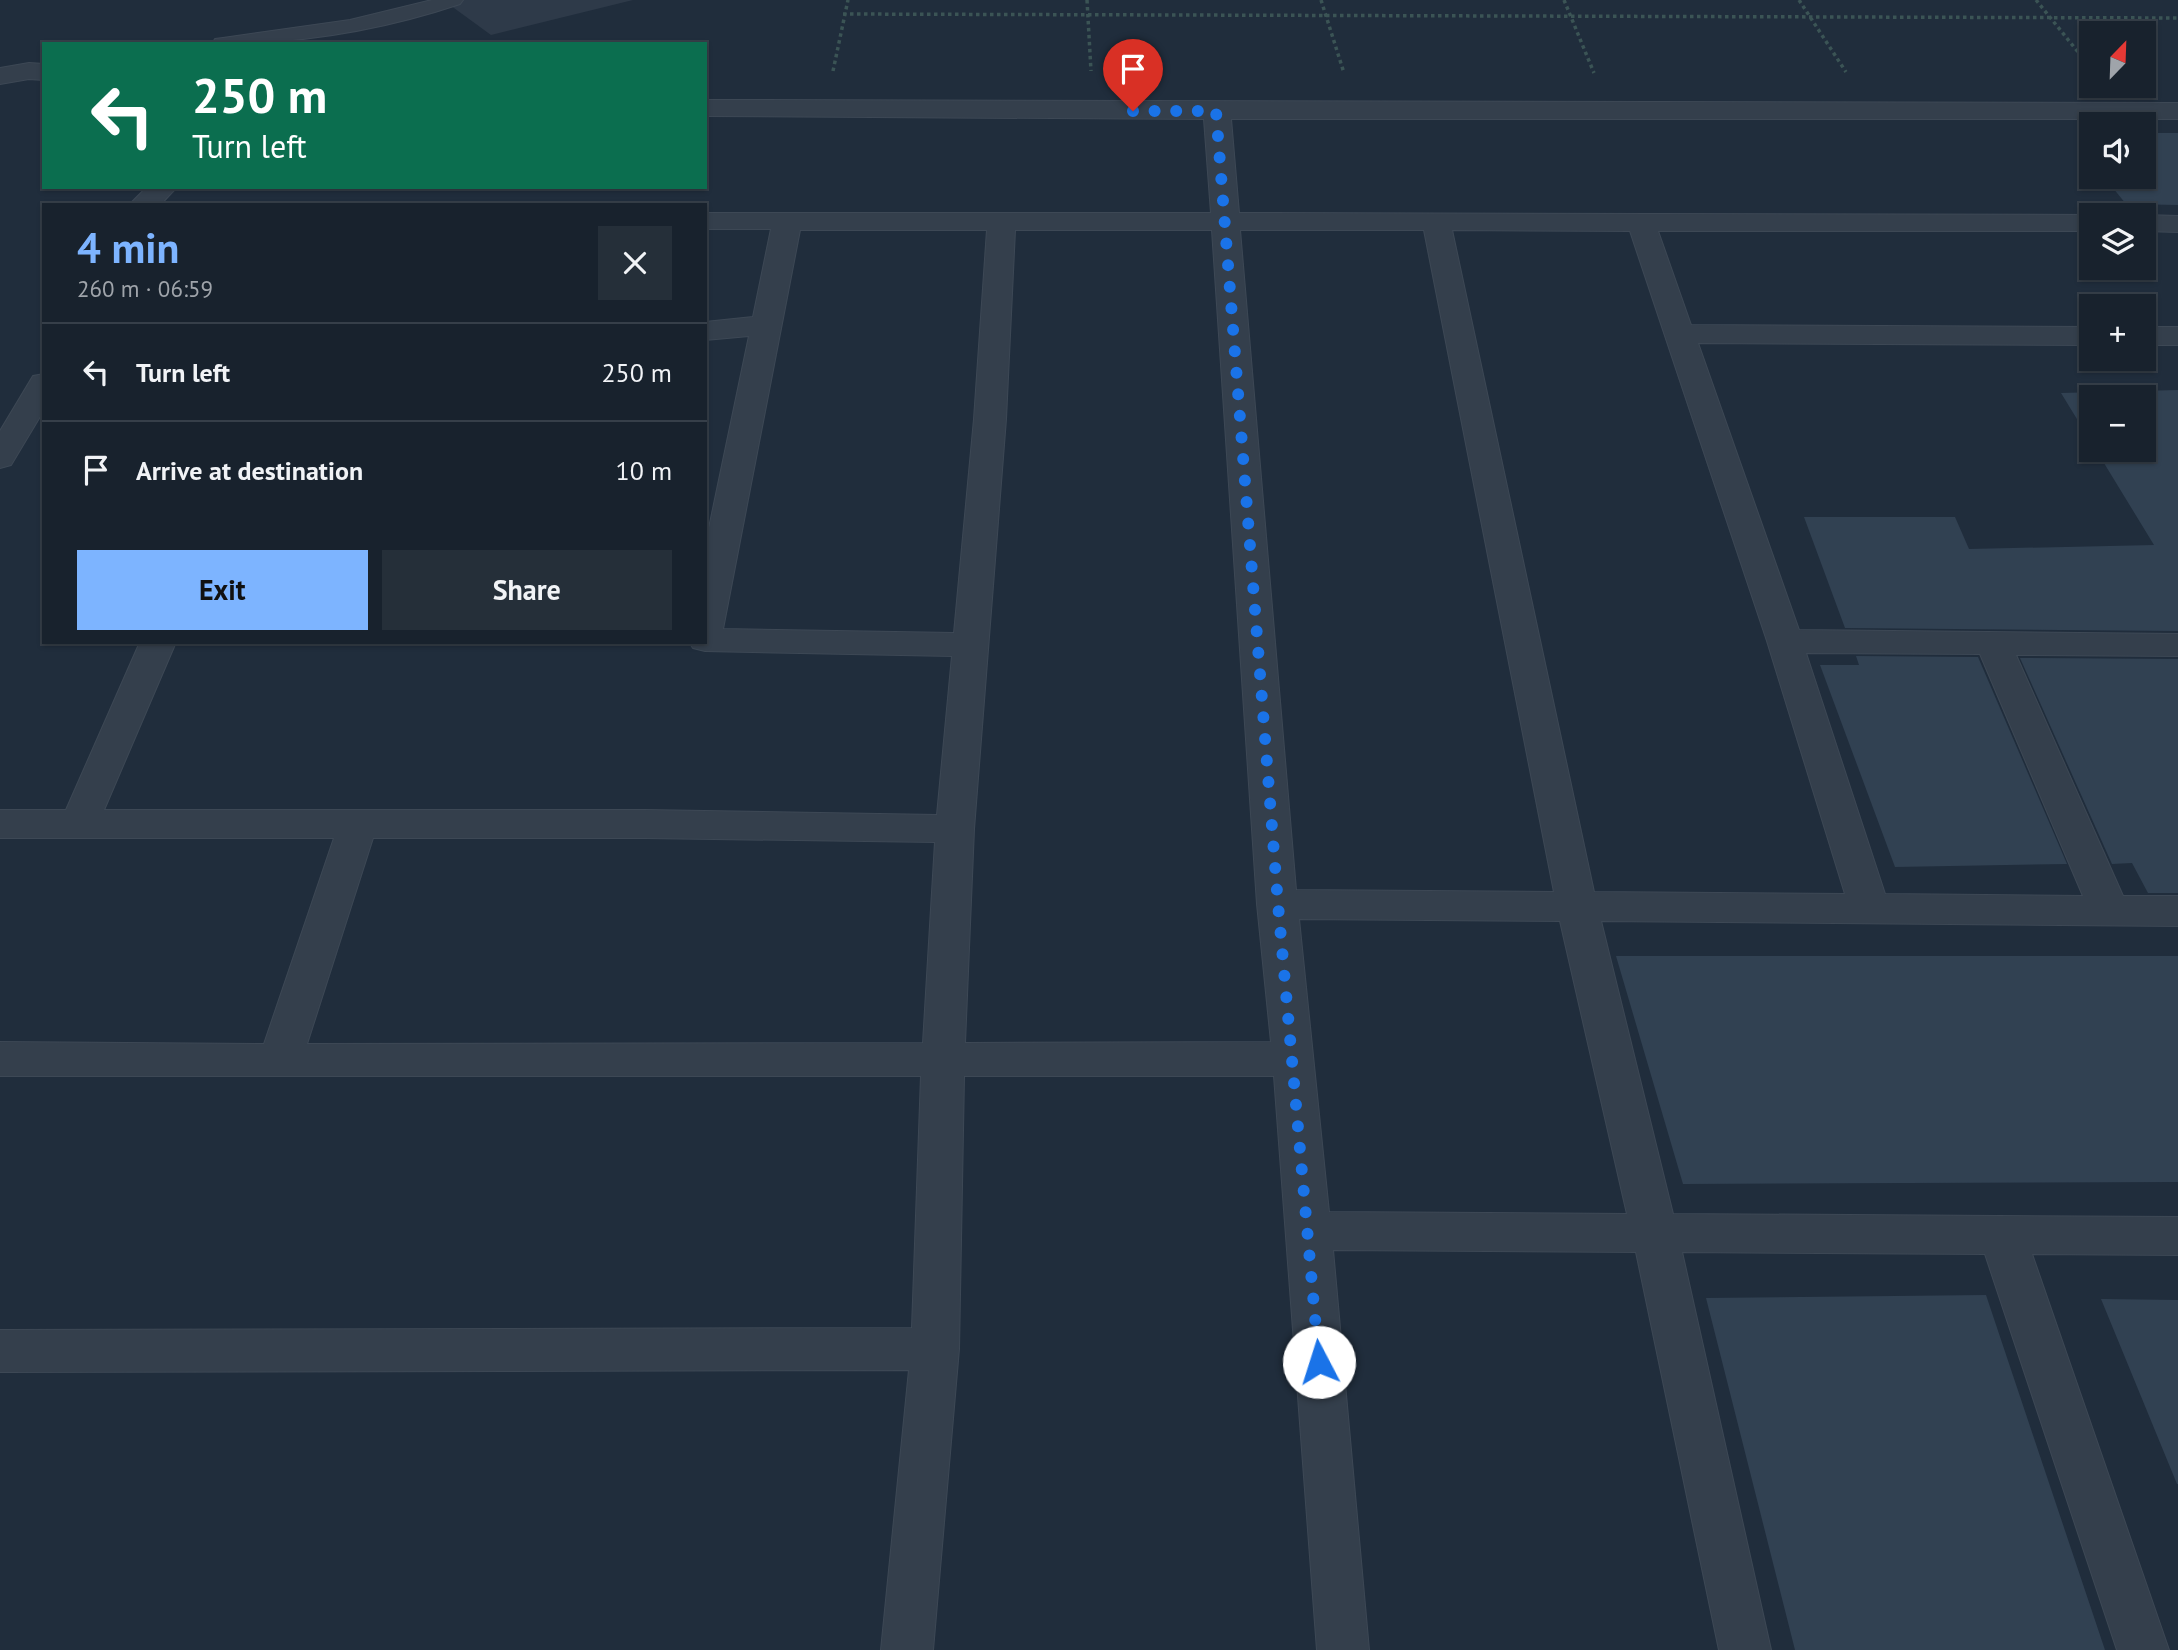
<!DOCTYPE html>
<html lang="en">
<head>
<meta charset="utf-8">
<style>
  body { margin:0; font-family:"PT Sans",sans-serif; background:#252f39; color:#f1f3f6; height:100vh; display:flex; flex-direction:column; font-size:26px; white-space:nowrap }
  * { box-sizing:border-box; margin:0 }
  p { font-size:23px; color:#9fa4aa }
  .icon { flex:none; width:38px; height:38px; fill:none; stroke:currentColor; stroke-width:2; stroke-linecap:round; stroke-linejoin:round }
  .map { position:relative; flex:1; overflow:hidden }
  .sheet { position:absolute; left:42px; top:203px; width:665px; height:441px; display:flex; flex-direction:column; background:#18222d; border-radius:0px; box-shadow:0 2px 5px #0004,0 0 0 2px #363f49 }
  .sheet>* { flex:none }
  .hud { position:absolute; left:42px; top:42px; width:665px; height:147px; border-radius:0px; box-shadow:0 2px 5px #0004,0 0 0 2px #363f49; background:#0b6e4f; color:#fff; overflow:hidden }
  .needle { width:46px; rotate:23deg }
  .controls { position:absolute; left:2079px; top:21px; display:grid; gap:14px }
  .controls a { display:grid; place-items:center; width:77px; height:77px; border-radius:0px; background:#18222d; box-shadow:0 2px 5px #0004,0 0 0 2px #363f49; font-size:35px }
  .pin { position:absolute; display:grid; place-items:center; width:60px; height:60px; color:#fff; margin:-72px -30px; border-radius:50% 50% 50% 0; rotate:-45deg; box-shadow:0 0 7px #0007 }
  .pin .icon { rotate:45deg }
  .me { position:absolute; width:77px; margin:-38px; rotate:355deg; stroke-linejoin:round; filter:drop-shadow(0 0 5px #0008) }
  .turn { display:flex; align-items:center; gap:24px; height:147px; padding:0 35px; font-size:32px }
  .turn .icon { width:91px; height:91px; stroke-width:2.5 }
  .turn b { display:block; font-size:49px; line-height:60px }
  .round { display:grid; place-items:center; flex:none; width:74px; height:74px; border-radius:0px; background:#252f39 }
  .summary { display:flex; align-items:center; justify-content:space-between; height:119px; padding:0 35px }
  h1 { font-size:42px; font-weight:700; line-height:52px; color:#7db4ff }
  .action { display:flex; gap:14px; margin-top:auto; padding:14px 35px }
  .action a { flex:1; height:80px; border-radius:0px; background:#7db4ff; color:#111; font-size:28px; font-weight:700; line-height:80px; text-align:center }
  .action a+a { background:#252f39; color:#f1f3f6 }
  ul { padding:0; list-style:none }
  li { display:flex; align-items:center; gap:21px; height:98px; padding:0 35px; border-top:2px solid #363f49 }
  li div { flex:1 }
  li b { display:block; font-size:26px }
  li em { font-style:normal }
  .map>svg:first-child { display:block }
  .airport { fill:#2e3a49 }
  .building { fill:#314152 }
  .lines { fill:none; stroke-linecap:round; stroke-linejoin:round }
  .service-casing { stroke:#3d4855; stroke-width:2 }
  .minor-casing { stroke:#3d4855; stroke-width:2 }
  .path { stroke:#3b5455; stroke-width:3.5; stroke-dasharray:3.5 3.5; stroke-linecap:butt }
  .service { fill:#343f4c; fill-rule:evenodd }
  .minor { fill:#343f4c; fill-rule:evenodd }
  .route { stroke:#1a73e8; stroke-width:12; stroke-dasharray:0 21.6 }
</style>
</head>
<body>
<div class="map">
<svg width="2178" height="1650" viewBox="0 0 2178 1650">
  <rect width="100%" height="100%" fill="#202d3c"/>
  <path class="airport" d="M443 0H633L491 35Z"/>
  <path class="building" d="M2144 133H2178V205L2126 204 2104 177H2144Z
    M2178 390V631L1845 628 1804 517H1955L1969 549 2154 545 2096 450H2144V397H2091V442L2061 393Z
    M1856 656 1978 657 2067 864 1895 867 1820 665H1859Z
    M2020 658 2178 659V893H2148L2132 863 2112 864Z
    M1616 956H2178V1182L1683 1184Z
    M1986 1295 2105 1650H1795L1706 1298Z
    M2101 1299 2178 1300V1484H2177Z"/>
  <g class="lines">
    <g class="service-casing">
      <path id="service" d="M432 0H463L460 4C380 31 297 44 212 44L215 39 223 38 350 20Z"/>
    </g>
    <g class="minor-casing">
      <path id="minor" d="M29 63 44 64V80L29 79 0 84V68Z
        M705 100 2178 103V119H1231L1239 213 2094 215H2091V231H1658L1691 325 2091 327V345L1698 343 1799 630 2178 634V656L2016 655 2123 896H2178V926L1601 921 1673 1214 2178 1217V1255L2032 1254 2169 1650H2117L1985 1254 1682 1252 1771 1650H1719L1636 1252 1333 1250 1369 1650H1317L1274 1076H964L959 1349 933 1650H881L909 1370 0 1372V1330L912 1328 921 1076H0V1042L264 1044 334 838H0V810H66L140 642H176L104 810H646L937 815 952 656 705 651 693 648 689 642H705V547L749 336 705 340V322L753 317 771 229H705V213H1211L1204 119 705 116ZM800 230H987L974 419 954 633 723 629ZM1015 230H1212L1257 904 1271 1042 965 1043 974 829 1006 419ZM1240 230H1424L1554 892 1296 890ZM1452 230 1630 231 1767 641 1845 894 1594 892ZM1806 653 1980 654 2083 896 1885 894ZM373 838H646L935 842 923 1043 307 1044ZM1299 919 1560 921 1627 1214 1329 1212Z
        M147 187H177L160 205H129Z
        M2141 215H2144L2178 216V232L2144 231V215Z
        M2144 327H2178V345H2144Z
        M44 374V410L11 465 0 468V431L33 376Z"/>
    </g>
    <path class="path" d="M1087 0 1091 71
      M1321 0 1344 73
      M1564 0 1594 73
      M1799 0 1846 72
      M2036 0 2091 68
      M843 14 2178 18
      M833 71 848 0"/>
    <use href="#service" class="service"/>
    <use href="#minor" class="minor"/>
  </g>
  <g class="lines">
    <path class="route" d="M1133 111H1216L1278 904 1319 1362"/>
  </g>
</svg>
<div class="controls">
<a><svg class="needle" viewBox="-14 -14 28 28"><path d="M0-13l5 13h-10z" fill="#e53935"/><path d="M0 13l5-13h-10z" fill="#9fa4aa"/></svg></a>
<a><svg class="icon" aria-label="sound" viewBox="0 0 24 24"><path d="M4 9h4l5-4v14l-5-4H4zM17 9q2 3 0 6"/></svg></a>
<a><svg class="icon" aria-label="layers" viewBox="0 0 24 24"><path d="M12 4l9 5-9 5-9-5zM3 14l9 5 9-5"/></svg></a>
<a>+</a>
<a>−</a>
</div>
<div class="pin" style="left:1133px;top:111px;background:#d93025"><svg class="icon" aria-label="arrive" viewBox="0 0 24 24"><path d="M6 21V4h12l-3 4 3 4H6"/></svg></div>
<svg class="me" style="left:1319px;top:1362px" viewBox="-20 -20 40 40"><circle r="19" fill="#fff"/><path d="M0-13L10 11 0 6-10 11z" fill="#1a73e8"/></svg>
<div class="hud">
<div class="turn"><svg class="icon" aria-label="left" viewBox="0 0 24 24"><path d="M17 20v-9H6M10 6l-5 5 5 5"/></svg><div><b>250 m</b>Turn left</div></div>
</div>
<section class="sheet">
<div class="summary"><div><h1>4 min</h1><p>260 m · 06:59</p></div><a class="round"><svg class="icon" aria-label="close" viewBox="0 0 24 24"><path d="M6 6l12 12M18 6L6 18"/></svg></a></div>
<ul>
<li><svg class="icon" aria-label="left" viewBox="0 0 24 24"><path d="M17 20v-9H6M10 6l-5 5 5 5"/></svg><div><b>Turn left</b></div><em>250 m</em></li>
<li><svg class="icon" aria-label="arrive" viewBox="0 0 24 24"><path d="M6 21V4h12l-3 4 3 4H6"/></svg><div><b>Arrive at destination</b></div><em>10 m</em></li>
</ul>
<div class="action"><a>Exit</a><a>Share</a></div>
</section>
</div>
</body>
</html>
